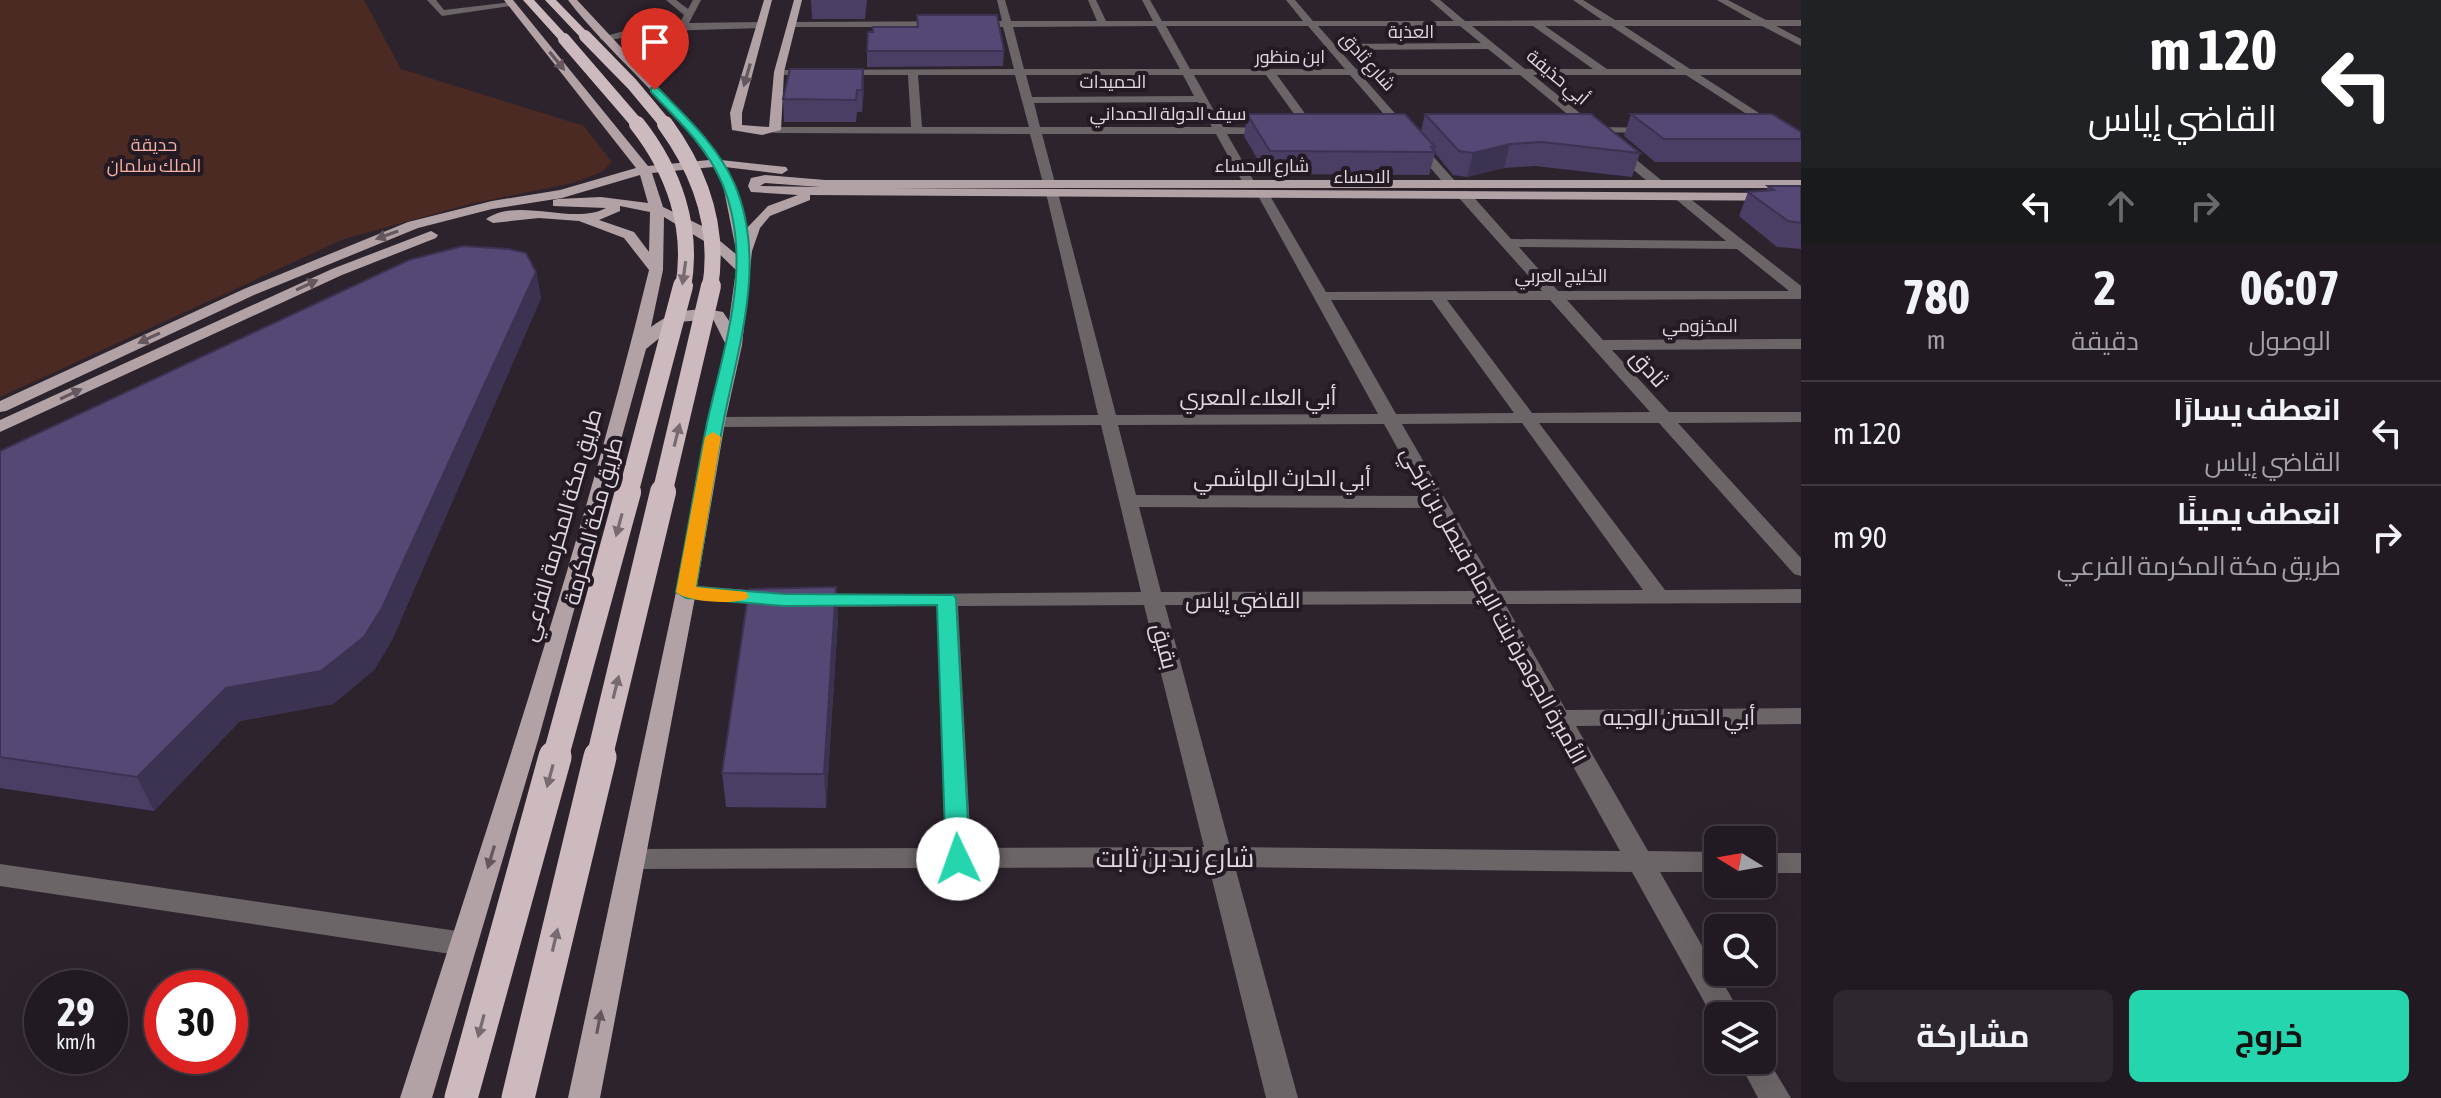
<!DOCTYPE html>
<html lang="ar">
<head>
<meta charset="utf-8">
<style>
  body { margin:0; font-family:"Asap Condensed",Cairo,sans-serif; background:#2e272f; color:#f1f3f6; direction:rtl; height:100vh; display:flex; flex-direction:column; font-size:30px; white-space:nowrap }
  * { box-sizing:border-box; margin:0 }
  p { font-size:26px; color:#a2a1a5 }
  .icon { flex:none; width:44px; height:44px; fill:none; stroke:currentColor; stroke-width:2; stroke-linecap:round; stroke-linejoin:round }
  .map { position:relative; flex:1; overflow:hidden; direction:ltr }
  .details { display:flex; flex-direction:column; background:#221a22; width:640px }
  .details>* { flex:none }
  .top-card { background:#202124; color:#fff; overflow:hidden }
  .needle { width:52px; rotate:281deg }
  .fabs { position:absolute; left:1704px; top:826px; display:grid; gap:16px }
  .fabs a { display:grid; place-items:center; width:72px; height:72px; border-radius:12px; background:#221a22; box-shadow:0 8px 32px #0002,0 0 0 2px #3f3840; font-size:40px }
  .speed { position:absolute; left:24px; top:970px; display:flex; gap:16px; font-size:40px; font-weight:700; text-align:center }
  .speed>* { display:grid; place-content:center; width:104px; height:104px; border-radius:50%; background:#221a22; box-shadow:0 8px 32px #0002,0 0 0 2px #3f3840; line-height:1 }
  .speed small { font-size:20px; font-weight:400 }
  .speed .limit { border:12px solid #d22; background:#fff; color:#111 }
  .pin { position:absolute; display:grid; place-items:center; width:68px; height:68px; color:#fff; margin:-82px -34px; border-radius:50% 50% 50% 0; rotate:-45deg; box-shadow:0 0 8px #0007 }
  .pin .icon { rotate:45deg }
  .me { position:absolute; width:88px; margin:-44px; rotate:357deg; stroke-linejoin:round; filter:drop-shadow(0 0 6px #0008) }
  .turn { display:flex; align-items:center; gap:28px; height:168px; padding:0 32px; font-size:36px }
  .turn .icon { width:104px; height:104px; stroke-width:2.5 }
  .turn b { display:block; font-size:56px; line-height:68px }
  .lanes { display:flex; align-items:center; height:76px; padding:0 32px; background:#0003; justify-content:center; gap:40px; direction:ltr }
  .lanes .off { opacity:.35 }
  .eta { display:flex; justify-content:space-evenly; align-items:center; height:136px; text-align:center }
  .eta b { font-size:48px; font-weight:700; line-height:56px }
  .button { display:flex; gap:16px; margin-top:auto; padding:16px 32px }
  .button a { flex:1; height:92px; border-radius:12px; background:#25d5ae; color:#111; font-size:32px; font-weight:700; line-height:92px; text-align:center }
  .button a+a { background:#2e272f; color:#f1f3f6 }
  ul { padding:0; list-style:none }
  li { display:flex; align-items:center; gap:24px; height:104px; padding:0 32px; border-top:2px solid #3f3840 }
  li div { flex:1 }
  li b { display:block; font-size:30px }
  li em { font-style:normal }
  main { display:flex; flex:1; min-height:0 }
  .map>svg:first-child { display:block }
  .green { fill:#4b2a23 }
  .lines { fill:none; stroke-linecap:round; stroke-linejoin:round }
  .minor { fill:#6c6567; fill-rule:evenodd }
  .major { fill:#b2a2a6; fill-rule:evenodd }
  .highway { fill:#cdbabf; fill-rule:evenodd }
  .highway-bridge-far4 { stroke:#cdbabf; stroke-width:12 }
  .highway-bridge-far3 { stroke:#cdbabf; stroke-width:16 }
  .highway-bridge-far2 { stroke:#cdbabf; stroke-width:20 }
  .highway-bridge-far1 { stroke:#cdbabf; stroke-width:26 }
  .highway-bridge { stroke:#cdbabf; stroke-width:33 }
  .wall { fill:#4a3e64 }
  .shaded-wall { fill:#3c3251 }
  .building { fill:#564874; stroke:#3c3251; stroke-width:2 }
  .oneway { fill:#64575e }
  .oneway2 { fill:#786a71 }
  .route { fill:#25d5ae; stroke:#188a71; stroke-width:2 }
  .slow { fill:#f59e0b }
  .labels { text-anchor:middle; dominant-baseline:central; stroke-width:8; stroke-linejoin:round; paint-order:stroke }
  .far-street-label { font-size:18px; fill:#e0dae0; stroke:#241a23 }
  .far-park-label { font-size:18px; fill:#f6b2a4; stroke:#241a23 }
  .street-label { font-size:22px; fill:#e0dae0; stroke:#241a23 }
  .near-street-label { font-size:26px; fill:#e0dae0; stroke:#241a23 }
</style>
</head>
<body>
<main>
<section class="details">
<div class="top-card">
<div class="turn"><svg class="icon" aria-label="left" viewBox="0 0 24 24"><path d="M17 20v-9H6M10 6l-5 5 5 5"/></svg><div><b>120 m</b>القاضي إياس</div></div>
<div class="lanes"><svg class="icon" aria-label="left" viewBox="0 0 24 24"><path d="M17 20v-9H6M10 6l-5 5 5 5"/></svg><svg class="icon off" aria-label="ahead" viewBox="0 0 24 24"><path d="M12 20V5M6 11l6-6 6 6"/></svg><svg class="icon off" aria-label="right" viewBox="0 0 24 24"><path d="M7 20v-9h11M14 6l5 5-5 5"/></svg></div>
</div>
<div class="eta">
<div><b>06:07</b><p>الوصول</p></div>
<div><b>2</b><p>دقيقة</p></div>
<div><b>780</b><p>m</p></div>
</div>
<ul>
<li><svg class="icon" aria-label="left" viewBox="0 0 24 24"><path d="M17 20v-9H6M10 6l-5 5 5 5"/></svg><div><b>انعطف يسارًا</b><p>القاضي إياس</p></div><em>120 m</em></li>
<li><svg class="icon" aria-label="right" viewBox="0 0 24 24"><path d="M7 20v-9h11M14 6l5 5-5 5"/></svg><div><b>انعطف يمينًا</b><p>طريق مكة المكرمة الفرعي</p></div><em>90 m</em></li>
</ul>
<div class="button"><a>خروج</a><a>مشاركة</a></div>
</section>
<div class="map">
<svg width="1801" height="1098" viewBox="0 0 1801 1098">
  <rect width="100%" height="100%" fill="#2d232d"/>
  <path class="green" d="M0 0H364L401 69 584 126 612 162 602 172 573 183 470 204 344 239 0 397Z"/>
  <g class="lines">
    <path class="minor" d="M427 0H436L444 10 512 2 517 5 442 16Z
      M666 0H676L688 9 693 0H701L689 23 761 22 766 25 761 28 663 31 604 41 599 38 624 31 679 24 684 15Z
      M997 0H1005L1011 21H1097L1088 0H1096L1106 21H1153L1142 0H1150L1162 21H1303L1286 0H1295L1313 21H1454L1430 0H1440L1465 21 1602 20 1573 0H1583L1615 20H1752L1717 0H1728L1766 20H1801V26H1776L1801 39V46L1762 26H1624L1690 69H1801V75H1700L1801 140V149L1686 75H1533L1597 127 1657 128V132L1653 133 1581 132 1579 130 1583 127 1520 75H1361L1455 181V187H1447L1350 75H1277L1317 130 1311 133 1307 132 1266 75H1194L1223 127 1269 128 1275 131 1269 134H1227L1255 183 1249 187 1243 183 1216 134H1042L1055 183 1049 187 1043 183 1030 134 775 133 769 130 775 127H911L908 75H779L775 74V70L1014 69 1003 27H792L789 22 1002 21ZM1156 26 1180 69H1024L1013 27ZM1166 26H1308L1345 69H1190ZM1318 26H1460L1481 43 1334 44ZM1472 26H1533L1593 69H1525ZM1545 26H1611L1676 69H1607ZM1488 49 1513 69H1356L1339 50ZM918 75H1015L1029 127H922ZM1026 75H1183L1194 96 1032 97ZM1198 102 1212 127H1040L1034 103Z
      M1613 147H1621L1661 180V186H1653L1613 153Z
      M1052 189 1058 193 1116 415 1378 414 1257 194 1263 190 1269 194 1326 292 1542 291 1459 198 1458 195 1464 191 1469 192 1511 239 1726 241 1672 196 1683 193 1801 286V299L1567 300 1603 340 1801 339V349L1612 350 1669 412H1801V422L1678 423 1801 558V576L1794 574 1659 423H1539L1665 590 1801 589V603L1505 604 1566 710 1801 708V724L1576 726 1648 851 1718 852V872H1660L1742 1016H1718L1717 1025 1632 872 1235 867 1298 1098H1266L1209 867 632 869 623 866 619 859 623 852 632 849 945 848 937 606 809 607 798 600 802 595 1141 592 1101 425 716 427 707 422 716 417 1098 415 1046 193ZM1519 247 1737 249 1789 291H1558ZM1331 300H1432L1514 413 1396 414ZM1447 300H1550L1650 412 1532 413ZM1522 423 1643 590 1498 591 1402 424ZM1384 424 1424 496 1136 495 1118 425ZM1139 507 1430 508 1476 591 1161 592ZM1483 604 1620 851 1230 847 1165 605ZM1144 605 1204 847 971 848 958 606Z
      M686 585 773 592 784 599 773 606 679 597 676 592Z
      M1762 853H1801V873H1762Z
      M0 864 464 932 474 936 478 944 474 952 464 956 0 886Z
      M1762 1050 1791 1098H1758L1738 1060H1762Z"/>
    <path class="major" d="M504 0H513L648 166 709 160C670 101 611 56 568 0H577L701 133 721 160 786 167 788 170 782 174 725 167 735 185 746 229 768 206 798 195 751 192 748 186 751 178 765 175 825 180H1801V188H887L1801 193V201L810 195V200L770 216 760 228 752 251 742 345 725 422 696 592 600 1098H568L676 592 707 422 726 345 713 319 679 322 646 349 539 737 432 1098H400C488 824 581 550 649 270L624 238 579 221 539 218 493 223 486 219C518 196 573 226 606 208L553 206V200L558 199 601 197 648 203 640 175 562 198 492 209 418 228 254 295 6 411 0 412V401L244 289 408 222 492 201 560 190 636 168ZM713 167 723 185 737 255 702 226 663 207 652 173ZM765 183 820 187 760 186ZM620 206 650 212 649 252 634 232 599 220 620 211ZM664 217 709 244 736 270 729 321 723 312C697 306 672 310 651 327L663 270Z
      M764 0H772L742 113V125L769 127 774 72 794 0H802L784 72 781 130 762 135 732 130 730 113Z
      M431 231 438 235 436 238 342 275 0 432V420L332 269Z"/>
    <path class="highway" d="M523 0H534L568 37V41H560Z
      M545 0H556L589 34V38H581Z"/>
    <path class="highway-bridge-far4" d="M585 36 632 84 667 126
      M564 39 639 126"/>
    <path class="highway-bridge-far3" d="M637 124C674 171 694 228 683 288
      M665 124C700 172 720 228 710 288"/>
    <path class="highway-bridge-far2" d="M628 494 683 286
      M662 494 711 286"/>
    <path class="highway-bridge-far1" d="M555 759 628 492
      M599 759 663 492"/>
    <path class="highway-bridge" d="M461 1098 555 757
      M518 1098 600 757"/>
  </g>
  <path class="wall" d="M811 0H867L865 19H812Z
    M867 51H1004L1003 66 867 67Z
    M863 69 864 90 862 112H857L856 122H784L783 99Z
    M1247 114 1421 131 1425 114 1640 153 1632 177 1535 166 1504 168 1467 177 1453 175 1435 153 1429 175 1266 174 1244 136Z
    M1631 114 1801 132V162H1655L1624 136Z
    M1768 186H1801V249L1777 247 1739 216 1748 192 1766 191Z
    M536 272 541 298 392 640 374 670 333 704 240 721 154 811 0 788V451Z
    M836 587 838 619 826 808 726 807 722 773Z"/>
  <path class="shaded-wall" d="M863 69 864 90 862 112V90Z
    M1510 144 1504 168 1467 177 1473 153Z
    M536 272 541 298 392 640 374 670 333 704 240 721 154 811 137 777 226 688Z
    M836 587 838 619 826 808 824 774Z"/>
  <path class="building" d="M917 15H997L1004 51H867L868 32H873V27H918Z
    M790 69H863L862 90H857L856 100 783 99Z
    M1247 114H1405L1435 147H1431L1435 152 1270 151Z
    M1425 114H1591L1640 153 1542 142 1510 144 1473 153 1459 151Z
    M1631 114H1772L1801 132V139H1664Z
    M1768 186H1801V223L1788 221 1748 192 1774 190Z
    M463 246 509 249 526 253 536 272 382 608 364 637 321 671 226 688 137 777 0 757V451L409 260Z
    M836 587 824 774 722 773 749 589Z"/>
  <defs><path id="oneway-solid" d="M-6-.8H1V-3.2L6.5 0L1 3.2V.8H-6Z" transform="scale(2)"/></defs>
  <g class="oneway">
    <use href="#oneway-solid" transform="translate(557 61) rotate(51)"/>
    <use href="#oneway-solid" transform="translate(747 75) rotate(106)"/>
    <use href="#oneway-solid" transform="translate(387 235) rotate(160)"/>
    <use href="#oneway-solid" transform="translate(307 285) rotate(-25)"/>
    <use href="#oneway-solid" transform="translate(149 338) rotate(155)"/>
    <use href="#oneway-solid" transform="translate(71 394) rotate(-25)"/>
    <use href="#oneway-solid" transform="translate(491 857) rotate(107)"/>
    <use href="#oneway-solid" transform="translate(599 1022) rotate(-79)"/>
  </g>
  <g class="oneway2">
    <use href="#oneway-solid" transform="translate(684 273) rotate(98)"/>
    <use href="#oneway-solid" transform="translate(677 435) rotate(-76)"/>
    <use href="#oneway-solid" transform="translate(619 525) rotate(105)"/>
    <use href="#oneway-solid" transform="translate(616 687) rotate(-76)"/>
    <use href="#oneway-solid" transform="translate(550 776) rotate(105)"/>
    <use href="#oneway-solid" transform="translate(555 940) rotate(-77)"/>
    <use href="#oneway-solid" transform="translate(481 1026) rotate(105)"/>
  </g>
  <path class="route" d="M651 88H658C686 117 717 145 734 183 768 261 738 346 723 424 713 478 705 533 696 587L784 594 954 595 956 599 970 859 967 866 958 868 950 866 946 859 937 605 784 606 686 598 676 592C687 536 696 479 707 423 724 346 755 261 722 183 707 147 678 120 651 92Z"/>
  <path class="slow" d="M713 432 721 437 696 587 746 592 749 597C741 606 685 602 676 592L705 437Z"/>
  <g class="labels">
    <g class="far-street-label">
      <text x="1411" y="31">العذبة</text>
      <text x="1290" y="56">ابن منظور</text>
      <text transform="translate(1368 61) rotate(48)">شارع ثادق</text>
      <text transform="translate(1558 77) rotate(40)">أبي حذيفة</text>
      <text x="1113" y="81">الحميدات</text>
      <text x="1168" y="113">سيف الدولة الحمداني</text>
      <text x="1262" y="165">شارع الاحساء</text>
      <text x="1362" y="176">الاحساء</text>
      <text x="1561" y="275">الخليج العربي</text>
      <text x="1700" y="325">المخزومي</text>
    </g>
    <g class="far-park-label">
      <text x="154" y="144">حديقة<tspan x="154" dy="21">الملك سلمان</tspan></text>
    </g>
    <g class="street-label">
      <text transform="translate(1649 368) rotate(48)">ثادق</text>
      <text x="1258" y="397">أبي العلاء المعري</text>
      <text x="1282" y="478">أبي الحارث الهاشمي</text>
      <text transform="translate(593 521) rotate(-75)">طريق مكة المكرمة</text>
      <text transform="translate(561 525) rotate(-74)">طريق مكة المكرمة الفرعي</text>
      <text x="1243" y="600">القاضي إياس</text>
      <text transform="translate(1494 605) rotate(61)">الأميرة الجوهرة بنت الإمام فيصل بن تركي</text>
      <text transform="translate(1165 646) rotate(75)">بقيق</text>
      <text x="1679" y="717">أبي الحسن الوجيه</text>
    </g>
    <g class="near-street-label">
      <text x="1175" y="858">شارع زيد بن ثابت</text>
    </g>
  </g>
</svg>
<div class="fabs">
<a><svg class="needle" viewBox="-14 -14 28 28"><path d="M0-13l5 13h-10z" fill="#e53935"/><path d="M0 13l5-13h-10z" fill="#a2a1a5"/></svg></a>
<a><svg class="icon" aria-label="search" viewBox="0 0 24 24"><circle cx="10" cy="10" r="6"/><path d="M15 15l6 6"/></svg></a>
<a><svg class="icon" aria-label="layers" viewBox="0 0 24 24"><path d="M12 4l9 5-9 5-9-5zM3 14l9 5 9-5"/></svg></a>
</div>
<div class="speed"><div>29<small>km/h</small></div><div class="limit">30</div></div>
<div class="pin" style="left:655px;top:90px;background:#d93025"><svg class="icon" aria-label="arrive" viewBox="0 0 24 24"><path d="M6 21V4h12l-3 4 3 4H6"/></svg></div>
<svg class="me" style="left:958px;top:859px" viewBox="-20 -20 40 40"><circle r="19" fill="#fff"/><path d="M0-13L10 11 0 6-10 11z" fill="#25d5ae"/></svg>
</div>
</main>
</body>
</html>
